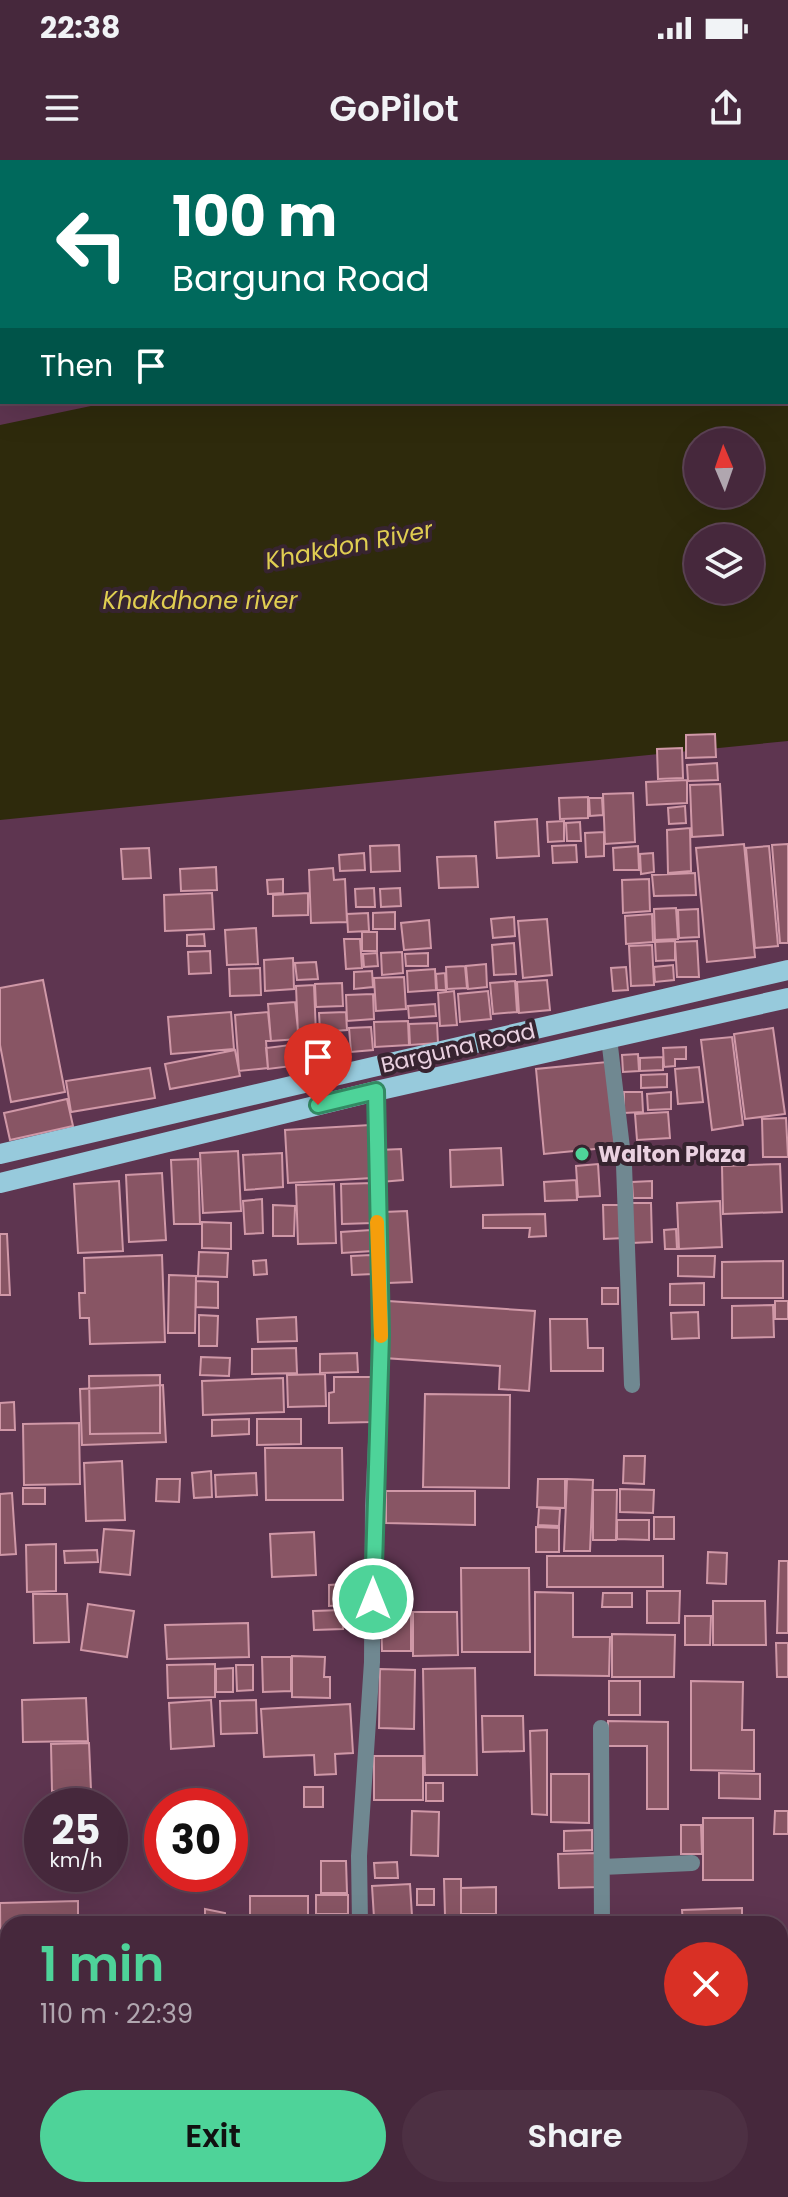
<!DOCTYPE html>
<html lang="en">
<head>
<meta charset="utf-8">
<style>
  body { margin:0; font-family:Poppins,sans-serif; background:#4d3043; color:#f1f3f6; height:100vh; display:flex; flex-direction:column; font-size:30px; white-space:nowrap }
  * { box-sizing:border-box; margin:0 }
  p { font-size:26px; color:#b0a6af }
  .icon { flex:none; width:44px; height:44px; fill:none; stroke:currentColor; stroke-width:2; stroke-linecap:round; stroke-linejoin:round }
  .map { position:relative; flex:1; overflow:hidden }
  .drawer { position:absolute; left:0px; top:1756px; width:788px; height:282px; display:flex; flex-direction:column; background:#46283c; border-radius:24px 24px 0 0; box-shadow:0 8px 32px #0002,0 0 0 2px #5e4456 }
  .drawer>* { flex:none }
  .banner { position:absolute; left:0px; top:0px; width:788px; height:244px; box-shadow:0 8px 32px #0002,0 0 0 2px #5e4456; background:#00695c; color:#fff; overflow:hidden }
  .needle { width:52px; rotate:358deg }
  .controls { position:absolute; left:684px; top:268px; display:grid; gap:16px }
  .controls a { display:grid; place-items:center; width:80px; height:80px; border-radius:50%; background:#46283c; box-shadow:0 8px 32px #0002,0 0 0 2px #5e4456; font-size:40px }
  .speed { position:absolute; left:24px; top:1628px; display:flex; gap:16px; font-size:40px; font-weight:700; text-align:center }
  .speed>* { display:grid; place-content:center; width:104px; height:104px; border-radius:50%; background:#46283c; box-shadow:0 8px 32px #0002,0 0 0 2px #5e4456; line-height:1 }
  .speed small { font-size:20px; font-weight:400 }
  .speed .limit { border:12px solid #d22; background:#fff; color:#111 }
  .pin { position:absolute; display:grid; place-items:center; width:68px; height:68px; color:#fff; margin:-82px -34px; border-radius:50% 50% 50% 0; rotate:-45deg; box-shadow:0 0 8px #0007 }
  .pin .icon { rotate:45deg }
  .me { position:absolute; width:88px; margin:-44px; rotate:0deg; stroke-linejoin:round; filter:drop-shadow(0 0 6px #0008) }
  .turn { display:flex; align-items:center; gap:28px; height:168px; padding:0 40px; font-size:36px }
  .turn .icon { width:104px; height:104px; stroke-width:2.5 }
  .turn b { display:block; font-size:56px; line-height:68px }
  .then { display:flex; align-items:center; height:76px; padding:0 40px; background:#0003; gap:16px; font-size:30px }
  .round { display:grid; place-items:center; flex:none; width:84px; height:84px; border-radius:42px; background:#4d3043 }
  .headline { display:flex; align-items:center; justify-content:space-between; height:136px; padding:0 40px }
  h1 { font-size:48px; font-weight:600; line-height:60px; color:#4ed399 }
  .primary-button { display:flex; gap:16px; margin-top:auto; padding:16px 40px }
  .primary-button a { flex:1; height:92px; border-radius:48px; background:#4ed399; color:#111; font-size:32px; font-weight:600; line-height:92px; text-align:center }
  .primary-button a+a { background:#4d3043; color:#f1f3f6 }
  .status { display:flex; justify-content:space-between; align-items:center; height:56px; padding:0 40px; background:#46283c; direction:ltr }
  .status svg { height:22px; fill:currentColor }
  header { display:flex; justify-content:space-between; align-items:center; height:104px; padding:0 40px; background:#46283c; font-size:36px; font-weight:600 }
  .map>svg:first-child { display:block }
  .water { fill:#2e2a0c; fill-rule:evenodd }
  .building { fill:#885564; stroke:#d098a7; stroke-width:2 }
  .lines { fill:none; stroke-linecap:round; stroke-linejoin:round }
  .street { stroke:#708891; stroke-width:16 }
  .primary { stroke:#97cadc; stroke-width:20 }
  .route-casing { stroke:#338963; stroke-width:20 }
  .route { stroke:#4ed399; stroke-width:14 }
  .slow { stroke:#f59e0b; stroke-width:14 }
  .poi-dot { fill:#4ed399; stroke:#372430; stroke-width:3 }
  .labels { text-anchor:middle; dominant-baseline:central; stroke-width:8; stroke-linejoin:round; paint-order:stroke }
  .street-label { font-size:22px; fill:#ead1e0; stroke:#372430 }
  .poi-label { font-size:22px; font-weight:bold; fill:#ead1e0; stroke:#372430; text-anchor:start }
  .water-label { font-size:24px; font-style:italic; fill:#e0ce51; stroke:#372430 }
</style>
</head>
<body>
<div class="status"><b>22:38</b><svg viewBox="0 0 49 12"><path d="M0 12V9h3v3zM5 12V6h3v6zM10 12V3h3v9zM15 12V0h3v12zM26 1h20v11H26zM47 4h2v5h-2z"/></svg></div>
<header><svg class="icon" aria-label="menu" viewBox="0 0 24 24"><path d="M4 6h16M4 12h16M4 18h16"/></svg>GoPilot<svg class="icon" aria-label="share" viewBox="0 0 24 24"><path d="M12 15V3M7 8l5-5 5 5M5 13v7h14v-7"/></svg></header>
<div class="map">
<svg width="788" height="2037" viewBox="0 0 788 2037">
  <rect width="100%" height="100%" fill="#5e3550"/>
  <path class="water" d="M788 103V581L0 660V265L110 242H786ZM698 282H750V334H698ZM698 378H750V430H698Z"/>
  <path class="building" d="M715 574 716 597 686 598V575Z
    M682 588 683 618 658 619 657 589Z
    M717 603 718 620 688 621 687 605Z
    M687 620V643L647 645 646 622Z
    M720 624 723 675 692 677 690 625Z
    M633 633 635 682 605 684 603 634Z
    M588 637V658L560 659 559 638Z
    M589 638H602L603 655 590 656Z
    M685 646 686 663 669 664 668 648Z
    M537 659 539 696 497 698 495 662Z
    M564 661V681L548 682 547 662Z
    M580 662 581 681H567L566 663Z
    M690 668 691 711 668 713 667 670Z
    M604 672V696L586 697 585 673Z
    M744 684 755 797 707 802 696 688Z
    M788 684V783H780L772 685Z
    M399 685 400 711 371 712 370 686Z
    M576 685 577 702 553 703 552 686Z
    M638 686 639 710H614L613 688Z
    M769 686 778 786 755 788 746 688Z
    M149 688 151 718 123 719 121 689Z
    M364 693 365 710 340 711 339 695Z
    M653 693 654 712 641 714 640 694Z
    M476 696 478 727 439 728 437 697Z
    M216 707 217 730 181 731 180 709Z
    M333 708 334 720 345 719 347 762 311 763 309 710Z
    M695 713 696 735 654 736 652 715Z
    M283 719V733L268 734 267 720Z
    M649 719 650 751 623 753 622 720Z
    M374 728 375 747H356L355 729Z
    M400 728 401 746 381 747 380 729Z
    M212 733 214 769 165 771 164 735Z
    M308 733V755L273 756V735Z
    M676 748 678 779 655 780 654 749Z
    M698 749 699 777 679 778 678 750Z
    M395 752V769H373V753Z
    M368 753 369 771 348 772 347 754Z
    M652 754 653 782 626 784 625 756Z
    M514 757 515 776 493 778 491 759Z
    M547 759 552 815 523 818 518 761Z
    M429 760 431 788 404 790 401 763Z
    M256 768 258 804 227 805 225 770Z
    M362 772H377V791H362Z
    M204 774 205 786H187V775Z
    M344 779H360L362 808 346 809Z
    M675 781V800L656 801 655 782Z
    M697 781 699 817H677L675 782Z
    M514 783 516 814 494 815 492 785Z
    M652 785 654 825 631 826 629 786Z
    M210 791 211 813 189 814 188 792Z
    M402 792 403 813 382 815 381 793Z
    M377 793 378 806 364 807 363 794Z
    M428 793V806H406L405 794Z
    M293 798 294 829 265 831 264 800Z
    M316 802 318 819 297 820 295 803Z
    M486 804 487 827 468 829 466 806Z
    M673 805 674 820 655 822 654 807Z
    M465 806 467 828 447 829 446 807Z
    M626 807 628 830 613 831 611 808Z
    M260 808 261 835 230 836 229 809Z
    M435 809 436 830 408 832 407 811Z
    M372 811 373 827 354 829V812Z
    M445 813 446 830H437L436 814Z
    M404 817 406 849 376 851 374 818Z
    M43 820 65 932 11 942 0 885V828Z
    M547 820 550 850 519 853 517 822Z
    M515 821 517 852 493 854 490 823Z
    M342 823 343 846 316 847 315 824Z
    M314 825 316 874 298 875 296 826Z
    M454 831 457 865 440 866 438 833Z
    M488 831 491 859 460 862 458 834Z
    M373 834 374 859 347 861 346 835Z
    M295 842 299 879 271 881 268 844Z
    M435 844 436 856 409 858 408 846Z
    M231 852 234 889 171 894 168 857Z
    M268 852 271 881H266L268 908 239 911 235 855Z
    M346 852 347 870 320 872 319 853Z
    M408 861 409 885 375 887 374 862Z
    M437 863 438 883 410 885 409 864Z
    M371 867 373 890 351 892 349 868Z
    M773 868 785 954 745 959 734 874Z
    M732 877 743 965 712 970 701 880Z
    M304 881 307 902 294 904 292 883Z
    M290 885 292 906 268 909 266 888Z
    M686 887V899H675V906L664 907 663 888Z
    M235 890 240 916 170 929 165 904Z
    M638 894 639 911 623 912 622 895Z
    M663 897V910L640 911V898Z
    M607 902 615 987 544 994 536 909Z
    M699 907 703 942 678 944 675 909Z
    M150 908 155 938 71 952 66 921Z
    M667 914V927L641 928V915Z
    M624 932H642L643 952 624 953Z
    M671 932V949L648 950 647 934Z
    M67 939 73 966 10 980 4 953Z
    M668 952 670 978 637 980 635 954Z
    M786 958 788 997H763L762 959Z
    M370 965 372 1018 288 1023 285 970Z
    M501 988 503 1025 451 1027 450 990Z
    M401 989 403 1020 381 1022 379 990Z
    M238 991 241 1051 203 1053 200 993Z
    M282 993 283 1027 245 1030 243 995Z
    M198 999 200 1064H174L171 1000Z
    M598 1004 600 1036 578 1037 576 1006Z
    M780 1004 782 1052 723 1054 722 1006Z
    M162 1013 166 1080 129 1082 126 1015Z
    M576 1020 577 1040 545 1041 544 1022Z
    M119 1021 123 1091 78 1093 74 1024Z
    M652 1021V1038H633L632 1022Z
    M372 1023 373 1063 342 1064 341 1024Z
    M334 1024 336 1083 298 1084 296 1025Z
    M262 1039 263 1073 245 1074 243 1041Z
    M720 1041 722 1087 679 1089 677 1043Z
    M631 1043H651L652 1082 632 1083Z
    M273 1045 295 1046 294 1076H273Z
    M603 1045H624L625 1078 604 1079Z
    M407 1051 412 1122 388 1123 384 1052Z
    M545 1054 546 1076 529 1077 530 1068H483V1055Z
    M202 1062 231 1063V1089L202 1088Z
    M676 1069 677 1089H665L664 1070Z
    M371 1070 373 1091 342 1093 341 1072Z
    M0 1074H7L10 1135H0Z
    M199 1092 228 1093 227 1117 198 1116Z
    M162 1095 165 1182 90 1184 89 1158H80L79 1133H85L84 1098Z
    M371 1095 373 1114 352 1115 351 1096Z
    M678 1096H715L714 1117 678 1116Z
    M266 1100 267 1114 254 1115 253 1101Z
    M783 1101V1138H722V1102Z
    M169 1115 196 1116 195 1173H168Z
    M196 1121 218 1122V1148L196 1147Z
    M704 1123V1145H670V1124Z
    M602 1128H618V1144H602Z
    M388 1141 535 1151 529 1231 499 1229 500 1206 384 1198Z
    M775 1141H788V1159H775Z
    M773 1145 774 1177 732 1178V1146Z
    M698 1152 699 1178 672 1179 671 1153Z
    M199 1155 218 1156 217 1186H199Z
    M296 1157 297 1181 258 1182 257 1159Z
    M550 1159H587L588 1188H603V1211H551Z
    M296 1188 297 1213 252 1214V1189Z
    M357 1193 358 1212 320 1213V1194Z
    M201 1197 230 1198 229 1216 200 1215Z
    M325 1214 326 1246 288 1247 287 1215Z
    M160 1215V1273L90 1274 89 1216Z
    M334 1217H372V1262L329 1263V1233L334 1232Z
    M283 1218 284 1252 203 1255 202 1221Z
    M163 1225 166 1282 82 1285 80 1229Z
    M425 1234 510 1235 509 1328 423 1327Z
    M14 1242 15 1270H0V1243Z
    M249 1259V1274L212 1276V1260Z
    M257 1259H301V1284L257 1285Z
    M79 1263 80 1324 24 1325 23 1264Z
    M265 1288H342L343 1340H266Z
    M624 1296H645L644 1324 623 1323Z
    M122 1301 125 1360 86 1361 84 1303Z
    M211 1311 212 1337 194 1338 192 1313Z
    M256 1313 257 1335 216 1337 215 1315Z
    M157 1319H180L179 1342 156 1341Z
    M538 1319H565V1348L537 1347Z
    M567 1319 593 1320 590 1391H564Z
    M23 1328H45V1344H23Z
    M620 1329 654 1330 653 1353 620 1352Z
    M593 1330H617L616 1380H593Z
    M386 1331H475V1365L386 1363Z
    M12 1333 16 1394 0 1395V1334Z
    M539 1348 560 1349 559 1366 538 1365Z
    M654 1357H674V1379H654Z
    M617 1360H649V1380L617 1379Z
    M536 1367 559 1368V1392H536Z
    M104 1369 134 1371 130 1415 100 1412Z
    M314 1372 316 1415 272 1417 270 1374Z
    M56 1384V1431L27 1432 26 1385Z
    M97 1390 98 1402 65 1403 64 1391Z
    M708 1392 727 1393 726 1424 707 1423Z
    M547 1396H663V1427H547Z
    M779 1401H788V1473H777Z
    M461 1408H529L530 1492H462Z
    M344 1424 345 1445 329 1446V1425Z
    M647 1431H680L679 1463H647Z
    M535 1432 573 1433V1477H610L609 1516 535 1515Z
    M603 1433H632V1447H602Z
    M33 1434H67L69 1482 34 1483Z
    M713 1441H765L766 1485H713Z
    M88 1444 134 1451 127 1497 81 1490Z
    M342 1450 343 1469 314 1470 313 1451Z
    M381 1451H411V1491H382Z
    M413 1452H457L458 1495 413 1496Z
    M685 1456H711L710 1485H685Z
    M248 1463 249 1497 167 1499 165 1465Z
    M612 1474 675 1475 674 1517H612Z
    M776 1483H788V1517H777Z
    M292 1496 325 1497 324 1517H330V1538L292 1537Z
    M262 1497H291V1531L263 1532Z
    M215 1504V1537L168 1538 167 1505Z
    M236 1505H253V1530L237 1531Z
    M233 1508V1532H216V1509Z
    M475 1508 477 1615H425L423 1509Z
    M380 1509 415 1510 414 1569 379 1568Z
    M609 1521H640V1555H609Z
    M691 1521 743 1522 742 1570H754V1611L691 1610Z
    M86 1538 88 1581 23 1582 22 1540Z
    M211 1540 214 1586 171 1589 169 1543Z
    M256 1540 257 1573 221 1574 220 1541Z
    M350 1544 353 1593 335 1594 336 1614 315 1615 314 1595 264 1597 261 1549Z
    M482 1556H523L524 1591 483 1592Z
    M608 1561 668 1562V1649H647V1586H608Z
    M547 1570V1655L532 1654 530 1571Z
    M89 1583 91 1630 52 1631 51 1584Z
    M374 1596H423V1640H374Z
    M719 1613 760 1614V1639L719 1638Z
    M551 1614H589V1663L551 1662Z
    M426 1623H443V1641H426Z
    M304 1627H323V1647H304Z
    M412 1651 439 1652 438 1696 411 1695Z
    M775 1651H788V1674H774Z
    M703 1658H753V1720H703Z
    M681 1665H701L702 1694H681Z
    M592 1670V1690L564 1691V1671Z
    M598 1693 599 1727 559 1728 558 1694Z
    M321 1701H346L347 1733H321Z
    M397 1702 398 1718H375L374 1703Z
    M444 1719H461V1755H445Z
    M410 1724 412 1756 374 1758 372 1726Z
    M496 1727V1754H461V1728Z
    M417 1729H434V1745H417Z
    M316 1735H348V1754H316Z
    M250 1736H308V1764H250Z
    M78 1741V1764H8V1838H1L0 1743Z
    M742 1748V1764H683L682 1750Z
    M205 1749 225 1753V1762L205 1763Z
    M95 1760H144V1764H95Z
    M788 1900V1957L780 1958V1901Z
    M111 2030H160V2037H111Z
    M311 2030H436L437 2037H312Z"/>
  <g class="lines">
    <path class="street" d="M609 878 624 1005 632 1225
      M601 1568 602 1764
      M602 1707 692 1703
      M360 1764 359 1696 372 1502 373 1346 381 1175 376 931
      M780 1837 788 1836
      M0 1932 8 1930"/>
    <path class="primary" d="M0 994 788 810
      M0 1023 376 931 788 838"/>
  </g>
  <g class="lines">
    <g class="route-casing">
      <path id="route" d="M318 945 376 931 381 1175 373 1439"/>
    </g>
    <use href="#route" class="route"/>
    <path class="slow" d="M377 1062 381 1176"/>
  </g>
  <circle class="poi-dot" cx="582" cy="994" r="8"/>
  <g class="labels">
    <g class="street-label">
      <text transform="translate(458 888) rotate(-13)">Barguna Road</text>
    </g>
    <g class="poi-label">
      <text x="598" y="994">Walton Plaza</text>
    </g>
    <g class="water-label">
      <text transform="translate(349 385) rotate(-11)">Khakdon River</text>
      <text x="200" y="440">Khakdhone river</text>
    </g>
  </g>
</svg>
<div class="controls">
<a><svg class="needle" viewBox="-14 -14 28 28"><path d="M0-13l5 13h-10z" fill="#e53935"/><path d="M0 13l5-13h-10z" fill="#b0a6af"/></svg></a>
<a><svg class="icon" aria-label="layers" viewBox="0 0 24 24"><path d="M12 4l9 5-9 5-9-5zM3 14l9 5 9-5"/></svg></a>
</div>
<div class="speed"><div>25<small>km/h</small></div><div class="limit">30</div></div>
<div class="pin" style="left:318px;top:945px;background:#d93025"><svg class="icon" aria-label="arrive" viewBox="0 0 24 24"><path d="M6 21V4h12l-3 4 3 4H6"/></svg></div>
<svg class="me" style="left:373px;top:1439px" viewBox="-20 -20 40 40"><circle r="17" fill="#4ed399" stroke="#fff" stroke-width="3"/><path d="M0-11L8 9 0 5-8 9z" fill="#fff"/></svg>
<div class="banner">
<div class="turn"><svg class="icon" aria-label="left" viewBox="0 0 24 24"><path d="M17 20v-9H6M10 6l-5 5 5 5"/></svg><div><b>100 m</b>Barguna Road</div></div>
<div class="then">Then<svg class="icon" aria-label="arrive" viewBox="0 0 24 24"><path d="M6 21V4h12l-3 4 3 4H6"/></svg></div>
</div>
<section class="drawer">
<div class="headline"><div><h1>1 min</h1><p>110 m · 22:39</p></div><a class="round" style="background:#d93025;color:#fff"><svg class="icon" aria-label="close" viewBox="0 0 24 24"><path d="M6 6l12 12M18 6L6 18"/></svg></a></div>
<div class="primary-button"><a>Exit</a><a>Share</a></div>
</section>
</div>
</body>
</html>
